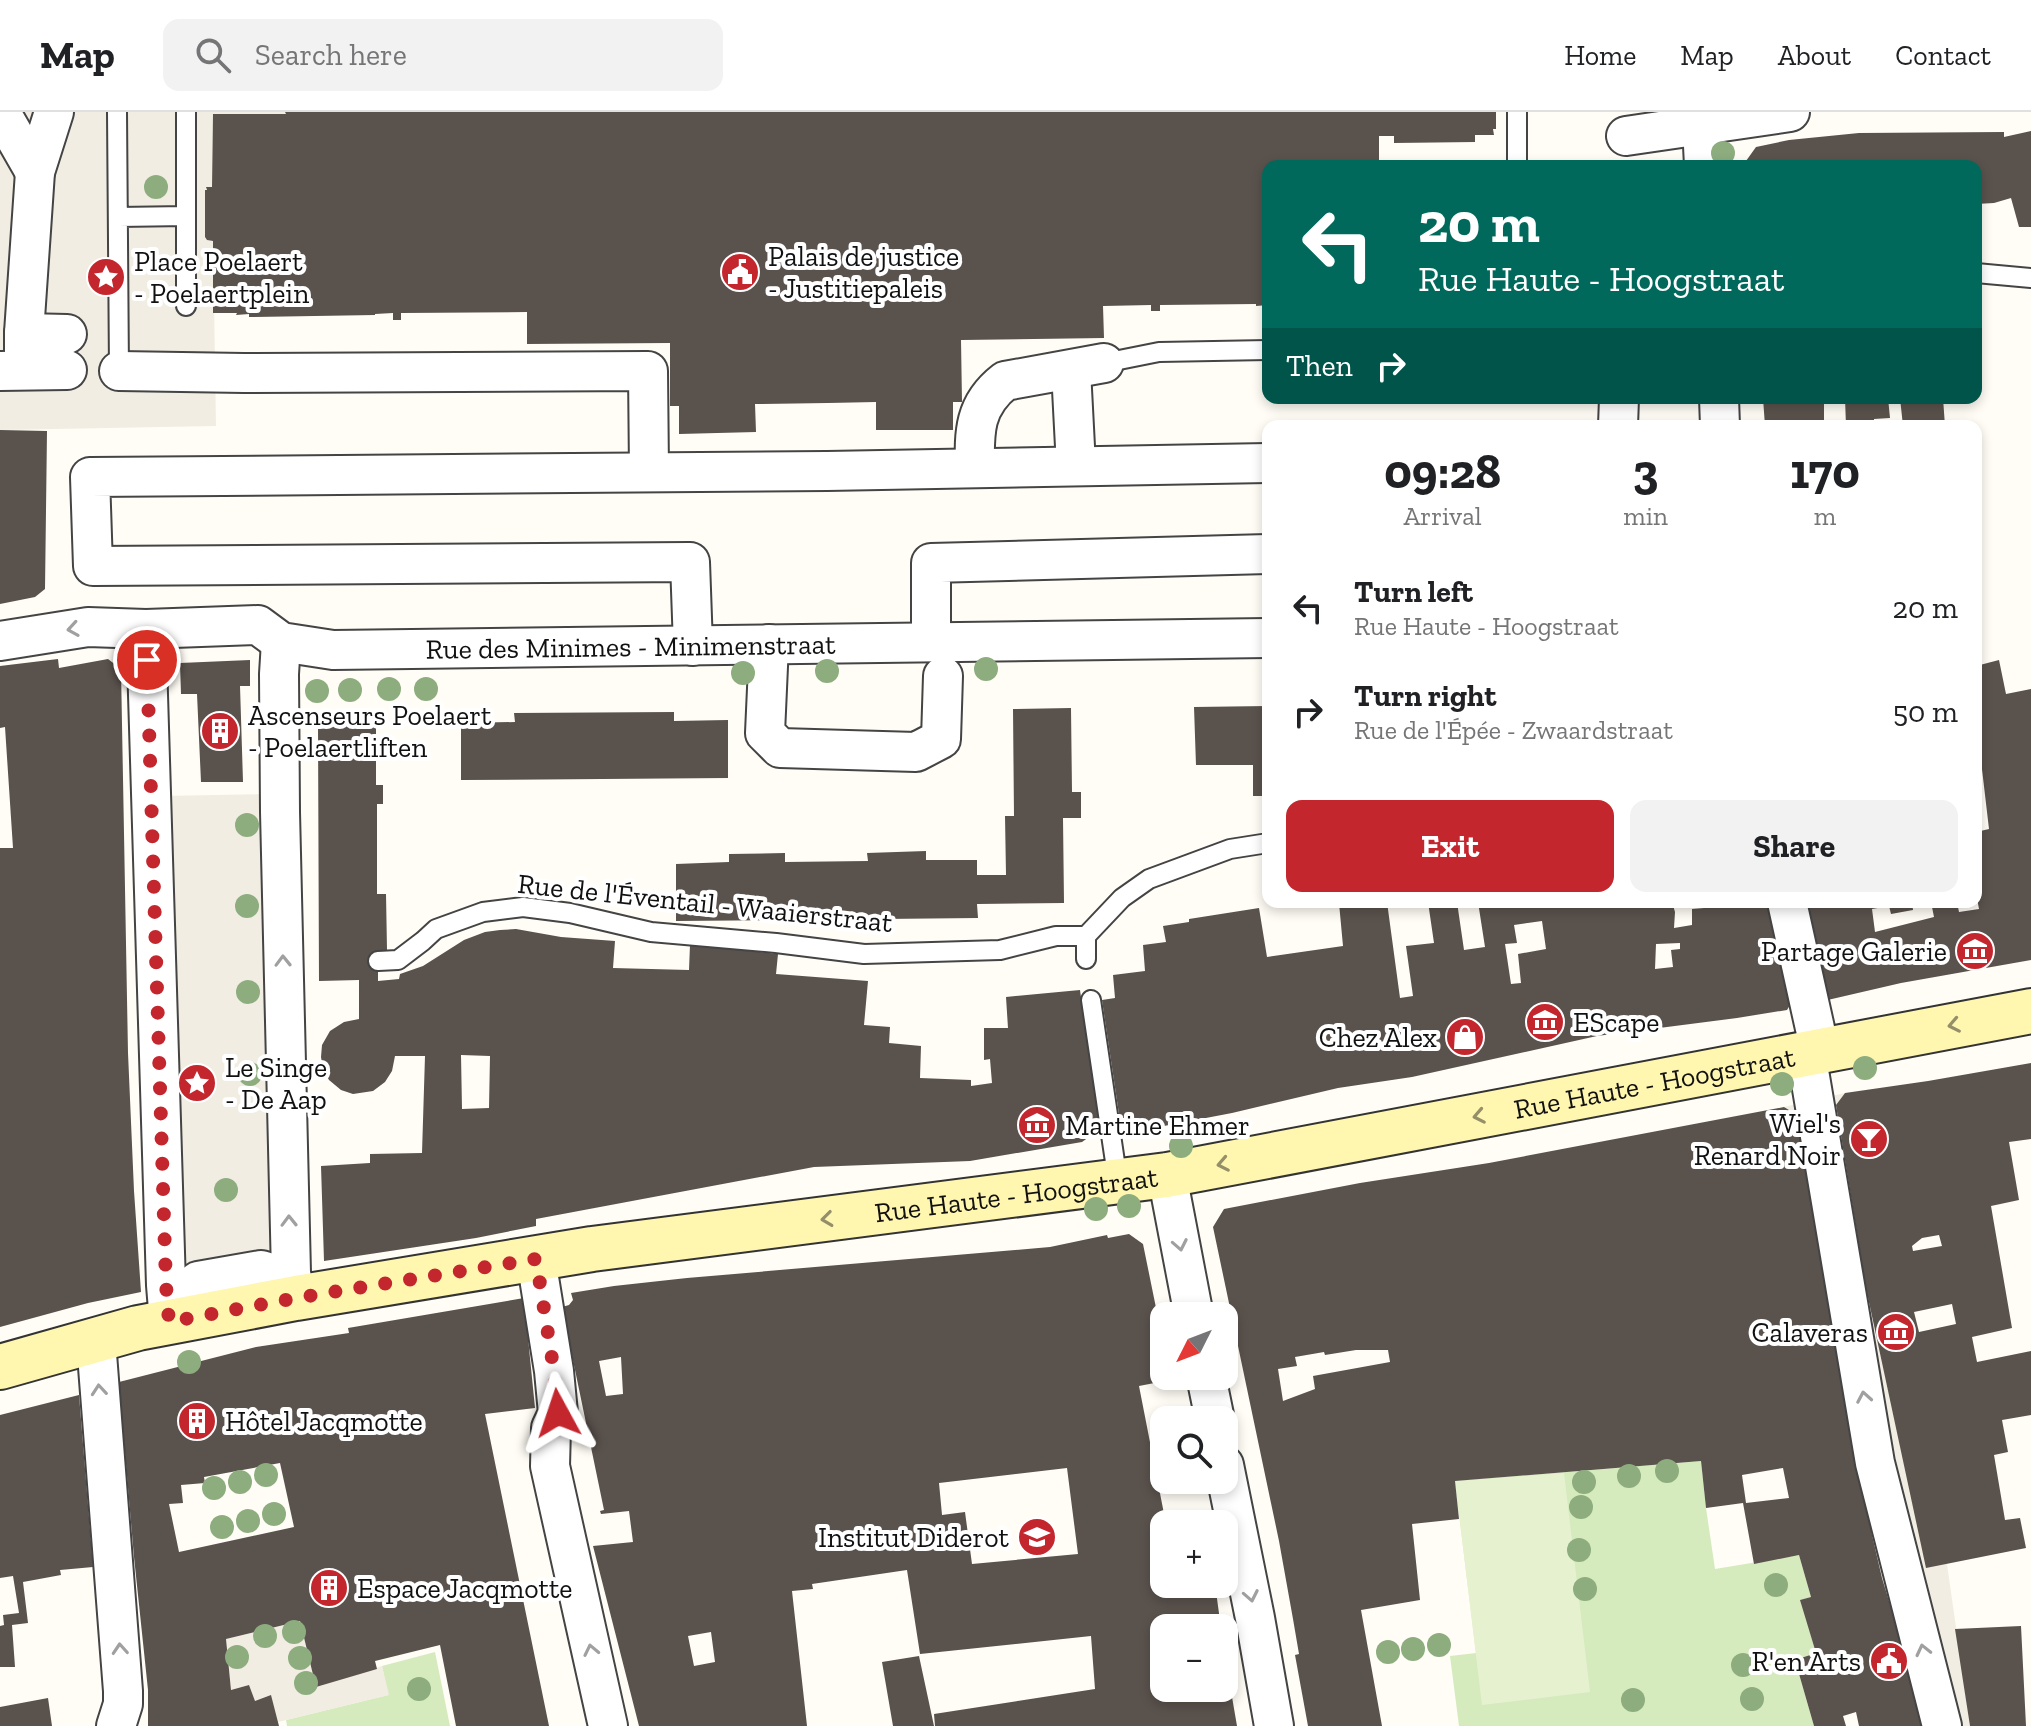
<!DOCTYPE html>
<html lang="en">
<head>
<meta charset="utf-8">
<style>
  body { margin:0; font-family:"Zilla Slab",serif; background:#f2f2f2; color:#202124; height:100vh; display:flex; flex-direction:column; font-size:30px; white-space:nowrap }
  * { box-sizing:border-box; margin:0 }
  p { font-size:26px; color:#757577 }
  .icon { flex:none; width:44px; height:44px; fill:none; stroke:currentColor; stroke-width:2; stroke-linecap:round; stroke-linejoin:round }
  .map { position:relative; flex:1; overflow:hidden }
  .drawer { position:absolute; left:1262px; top:308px; width:720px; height:488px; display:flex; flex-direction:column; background:#fff; border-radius:16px; box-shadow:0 4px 12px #0003 }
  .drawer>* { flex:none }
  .guide { position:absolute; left:1262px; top:48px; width:720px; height:244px; border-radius:16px; box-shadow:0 4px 12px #0003; background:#00695c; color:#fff; overflow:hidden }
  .needle { width:52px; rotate:228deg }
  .tools { position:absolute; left:1150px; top:1190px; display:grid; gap:16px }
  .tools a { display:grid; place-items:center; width:88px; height:88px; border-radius:16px; background:#fff; box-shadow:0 4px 12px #0003; font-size:40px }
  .pin { position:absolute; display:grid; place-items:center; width:68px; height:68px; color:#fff; margin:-34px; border:4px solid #fff; border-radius:50%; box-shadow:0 2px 8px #0007 }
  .me { position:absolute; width:88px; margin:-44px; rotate:355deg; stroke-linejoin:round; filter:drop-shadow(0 0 6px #0008) }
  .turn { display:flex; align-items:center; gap:28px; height:168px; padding:0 24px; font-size:36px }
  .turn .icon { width:104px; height:104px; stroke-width:2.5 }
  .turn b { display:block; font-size:56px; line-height:68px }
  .then { display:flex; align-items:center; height:76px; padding:0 24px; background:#0003; gap:16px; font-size:30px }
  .eta { display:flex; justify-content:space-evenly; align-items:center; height:136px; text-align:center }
  .eta b { font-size:48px; font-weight:700; line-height:56px }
  .primary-button { display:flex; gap:16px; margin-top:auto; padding:16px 24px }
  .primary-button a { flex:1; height:92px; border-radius:16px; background:#c4262e; color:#fff; font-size:32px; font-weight:700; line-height:92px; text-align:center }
  .primary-button a+a { background:#f2f2f2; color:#202124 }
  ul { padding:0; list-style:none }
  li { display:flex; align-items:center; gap:24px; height:104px; padding:0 24px }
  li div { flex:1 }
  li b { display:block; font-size:30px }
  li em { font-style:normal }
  header { display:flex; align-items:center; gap:48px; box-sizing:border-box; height:112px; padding:0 40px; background:#fff; border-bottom:2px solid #e0e0e0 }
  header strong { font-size:38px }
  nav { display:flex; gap:44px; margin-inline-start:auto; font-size:28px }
  .search { width:560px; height:72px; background:#f2f2f2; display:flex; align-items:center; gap:20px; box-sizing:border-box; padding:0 28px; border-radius:16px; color:#757577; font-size:30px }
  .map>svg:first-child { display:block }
  .green { fill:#d5ebbd }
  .pitch { fill:#e6f2cf }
  .plaza { fill:#f1ede2 }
  .building { fill:#5a524d; fill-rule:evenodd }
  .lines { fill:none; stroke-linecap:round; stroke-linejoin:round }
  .lane-casing { stroke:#444; stroke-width:22 }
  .street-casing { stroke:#444; stroke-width:42 }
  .secondary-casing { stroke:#333; stroke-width:48 }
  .lane { stroke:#fff; stroke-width:18 }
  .street { stroke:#fff; stroke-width:38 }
  .secondary { stroke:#fff6b0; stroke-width:44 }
  .tree { fill:#8dad7f }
  .oneway { stroke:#a0a0a0 }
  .oneway2 { stroke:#948f68 }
  .route { stroke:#c4262e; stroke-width:14; stroke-dasharray:0 25.2 }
  .labels { text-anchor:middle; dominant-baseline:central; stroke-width:8; stroke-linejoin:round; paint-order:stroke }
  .poi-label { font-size:28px; fill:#111; stroke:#fff; text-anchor:start }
  .street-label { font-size:28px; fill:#111; stroke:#fff }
</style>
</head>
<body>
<header>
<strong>Map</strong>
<div class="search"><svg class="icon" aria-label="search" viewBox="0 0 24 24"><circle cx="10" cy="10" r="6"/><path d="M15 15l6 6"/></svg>Search here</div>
<nav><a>Home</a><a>Map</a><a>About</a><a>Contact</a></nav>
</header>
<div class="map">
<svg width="2031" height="1614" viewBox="0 0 2031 1614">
  <rect width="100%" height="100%" fill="#fffdf5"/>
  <path class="green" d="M1701 1349 1706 1396 1715 1457 1799 1443 1811 1485 1801 1488 1816 1541 1795 1548 1814 1614H1459L1450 1544 1476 1541 1455 1369Z
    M435 1540 450 1614H287L286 1608 388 1583 382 1554Z"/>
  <path class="pitch" d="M1564 1361 1590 1580 1482 1593 1455 1369Z"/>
  <path class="plaza" d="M0 0H285L286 2 213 3 212 75H207L205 79V124L207 128 213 129 216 314 0 318Z
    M268 682 278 1163 184 1187 163 684Z
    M1845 981 1836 994 1847 1053 1947 1452 1970 1614H1921L1913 1569 1882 1466 1872 1423 1842 1223 1799 1004 1784 995Z
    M300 1509 316 1575 382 1554 389 1583 278 1610 271 1584 255 1589 249 1573 231 1578 226 1527Z"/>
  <path class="building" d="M285 0H1496V17H1493L1494 23H1475V30L1394 31V24H1379V54H1268V193L1256 194V192L1160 193V199H1151V193L1103 194 1104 226 961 228 962 290H953V318H876V290L828 291 755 292 756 320 679 322V294H670V231L527 232V200L401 201V208H393V201L375 202V203L249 205V202L236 203 237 201H213V129L207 128 205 125V78H207L206 75H212L213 2H286Z
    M2031 19V115H2019L2011 86 1994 91 1976 92V54H1746V49L1756 35 1789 28 1859 21 2004 20V25Z
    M1763 286H1824V314H1765Z
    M1845 286H1888L1890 306 1874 307V314H1846Z
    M1900 286H1943L1945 314H1903Z
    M0 318 47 319 45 477 35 485 0 492Z
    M58 547 59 556 108 547 121 557 128 941 134 1079 141 1180 88 1191 0 1215V736H13L5 615 0 616V554Z
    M250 548V574H240L243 670H201L197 582H181L180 551Z
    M1999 548 2006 582 2031 577V848L1901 871 1819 890 1801 790H1912L1913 798 1891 802 1889 794 1872 797 1875 820 1934 805 1931 790H1957L1959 800 1979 797 1976 781V720L1989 717 1976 606V554Z
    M1268 594V684H1253V653H1196L1194 595Z
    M1071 596 1072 680H1081V706H1063L1064 791 977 792 978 806 676 809V752L729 750V742L785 741V750L868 749 867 741 926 739V748H977V763H1006L1005 704H1014L1013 597Z
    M674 600V609L728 608V666L461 668V611L515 610 514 601Z
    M376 611V673H383V692H377V782H386L387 838 378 839V869L399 867 400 862 423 854 464 828 485 820 500 818 516 817 561 825 615 829 613 856 689 858 690 833 778 842 776 862 868 869 864 913 890 915 889 931 921 934 920 966 971 968V974L992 971 990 947 984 948V916H1008L1006 885 1080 878 1099 1012 1089 1025 1082 1030 970 1049 814 1055 536 1107V1114L476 1126 324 1149 321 1054 370 1051V1042L422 1041 425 944H395L392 959 385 970 373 979 353 982 341 978 329 968 323 957 321 945 322 933 330 919 344 910 359 907V868L319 869 318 612ZM461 943 490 944 489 996 462 997Z
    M1348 790H1387L1400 886 1413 884 1406 834 1434 831 1428 790H1457L1464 838 1485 835 1478 790H1672L1675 800 1674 816 1692 813V797L1716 795 1715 790H1774L1796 883 1787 898 1737 906 1597 924 1412 965 1338 976 1232 1001 1122 1022 1102 888 1115 886 1113 863 1145 859 1143 833 1166 830 1163 814 1189 810V807L1259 796 1267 845 1343 834 1339 791ZM1542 809 1546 837 1518 842 1521 871 1511 872 1505 832 1517 831 1514 813ZM1680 831V837L1671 838 1673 855 1655 857 1656 832Z
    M2031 951V1027L2009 1030 2019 1088 1991 1094 2012 1216 1972 1225 1977 1250 2031 1239V1303L2002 1308 2008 1340 1994 1343 2005 1408 2020 1406 2026 1436 1926 1456 1866 1176 1836 993 1845 981 1928 969ZM1939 1123 1942 1134 1913 1139 1912 1134 1922 1126ZM1952 1192 1956 1212 1919 1220 1914 1200Z
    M1784 995 1799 1004 1842 1223 1872 1423 1882 1466 1913 1569 1921 1614H1859L1856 1600 1843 1604 1846 1614H1814L1795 1548 1816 1541 1800 1488 1811 1485 1799 1443 1754 1452 1743 1391 1706 1396 1701 1349 1455 1369 1459 1407 1412 1412 1420 1488 1361 1498 1382 1614H1308L1295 1543 1299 1542 1293 1507 1279 1429 1213 1115 1224 1097 1360 1071 1489 1051ZM1356 1238H1388L1390 1250 1313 1264 1315 1277 1283 1289 1278 1257 1297 1254 1295 1245 1324 1240 1325 1243ZM1783 1356 1789 1386 1746 1391 1742 1363Z
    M1129 1122 1143 1132 1164 1235V1264H1170V1268L1139 1274 1166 1412H1164V1472H1215L1221 1516H1164V1576H1224V1550H1226L1237 1614H935L934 1602 1095 1577 1091 1524 920 1542 907 1458 812 1472 813 1477 792 1479 807 1614H639L593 1434 633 1430 629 1399 601 1402 600 1399 604 1398 562 1195 569 1193 573 1188 571 1181 614 1174 687 1166 1050 1135 1107 1123 1108 1126ZM621 1245 623 1282 606 1284 599 1249ZM1067 1356 1078 1442 972 1452 965 1400 942 1403 939 1371ZM711 1520 715 1550 694 1554 688 1524Z
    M524 1186 535 1296 485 1302 549 1614H456L440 1533 375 1549 377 1557 316 1575 300 1509 226 1527 231 1578 249 1573 255 1589 271 1583 279 1614H148V1578L134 1445 119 1270 256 1235 349 1221 348 1216ZM280 1351 294 1415 179 1440 169 1392 183 1391 181 1373 205 1371 204 1365Z
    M79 1283 93 1455 60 1458 61 1463 23 1470 28 1511 12 1513 15 1555H0V1514L4 1513 3 1503 19 1501 13 1464 0 1466V1303Z
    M2021 1514 2026 1614H1970L1955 1517Z
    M919 1544 934 1614H893L882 1550Z
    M48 1586 52 1614H0V1595Z"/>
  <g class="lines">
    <g class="lane-casing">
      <path id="lane" d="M117 0 119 259
        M1517 54V0
        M118 105 186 104
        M1976 161 2031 166
        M186 194V0
        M1104 251 1159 240 1268 238
        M1086 847V824L1122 786 1149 767 1230 737 1268 731
        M378 849 398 848 423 829 436 817 483 800 523 795 570 801 651 820 776 831 864 842 1000 838 1056 824H1086
        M1091 888 1118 1070"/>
    </g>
    <g class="street-casing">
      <g id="street">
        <path d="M4 6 35 60"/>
        <path d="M1702 13 1704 54"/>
        <path d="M1626 24 1790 0"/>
        <path d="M24 221 35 60 54 0"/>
        <path d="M24 248V221L67 222"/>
        <path d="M1071 258 1076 354"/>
        <path d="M0 259 67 258"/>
        <path d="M119 259 244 261 648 259 649 359"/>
        <path d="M1719 286 1720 314"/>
        <path d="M1618 314 1619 286"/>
        <path d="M975 356C974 320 974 293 1005 269L1104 251"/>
        <path d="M146 517 166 1173 169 1210"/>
        <path id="s1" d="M0 529 88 515 146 517 258 513 281 530 333 538 1268 526"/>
        <path d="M931 529V451L1268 442"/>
        <path d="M281 530 279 562 280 700 291 1161 296 1186"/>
        <path d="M769 532 765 621 780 636 916 640 941 627 943 564"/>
        <path d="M693 534 690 450 93 454 90 365 827 359 1268 351"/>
        <path d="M1787 790 1820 939"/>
        <path d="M1806 941 1875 1351 1942 1614"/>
        <path d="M1167 1063 1194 1204"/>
        <path d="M536 1147 554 1259 558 1301 551 1316 550 1354 608 1614"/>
        <path d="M180 1183 198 1169 261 1158 278 1163"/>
        <path d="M96 1229 123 1579V1592L116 1614"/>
        <path d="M1206 1264 1215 1308"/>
        <path d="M1224 1353 1255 1506 1274 1614"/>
      </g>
    </g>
    <g class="secondary-casing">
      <g id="secondary">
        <path id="s2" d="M0 1255 138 1216 296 1186 592 1137 1167 1063 2031 899"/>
      </g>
    </g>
    <use href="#lane" class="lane"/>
    <use href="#street" class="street"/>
    <use href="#secondary" class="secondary"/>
  </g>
  <g class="tree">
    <circle cx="1723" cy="41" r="12"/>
    <circle cx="156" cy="75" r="12"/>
    <circle cx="986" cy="557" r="12"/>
    <circle cx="827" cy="559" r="12"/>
    <circle cx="743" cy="561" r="12"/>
    <circle cx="389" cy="577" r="12"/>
    <circle cx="426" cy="577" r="12"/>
    <circle cx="350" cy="578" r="12"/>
    <circle cx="317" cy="579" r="12"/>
    <circle cx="247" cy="713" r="12"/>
    <circle cx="247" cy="794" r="12"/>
    <circle cx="248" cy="880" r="12"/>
    <circle cx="1865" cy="956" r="12"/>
    <circle cx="250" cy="962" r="12"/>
    <circle cx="1782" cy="972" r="12"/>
    <circle cx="1181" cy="1034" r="12"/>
    <circle cx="226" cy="1078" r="12"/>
    <circle cx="1129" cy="1094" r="12"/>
    <circle cx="1096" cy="1097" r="12"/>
    <circle cx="189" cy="1250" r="12"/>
    <circle cx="1667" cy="1359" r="12"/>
    <circle cx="266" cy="1363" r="12"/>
    <circle cx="1629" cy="1364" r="12"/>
    <circle cx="240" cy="1370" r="12"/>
    <circle cx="1584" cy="1370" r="12"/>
    <circle cx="214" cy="1376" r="12"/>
    <circle cx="1581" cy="1395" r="12"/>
    <circle cx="274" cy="1402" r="12"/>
    <circle cx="248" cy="1409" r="12"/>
    <circle cx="222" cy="1415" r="12"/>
    <circle cx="1579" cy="1438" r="12"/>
    <circle cx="1776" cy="1473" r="12"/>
    <circle cx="1585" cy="1477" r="12"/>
    <circle cx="294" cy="1520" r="12"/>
    <circle cx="265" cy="1524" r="12"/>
    <circle cx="1439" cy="1533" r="12"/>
    <circle cx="1413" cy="1537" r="12"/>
    <circle cx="1388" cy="1540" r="12"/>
    <circle cx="237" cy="1545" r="12"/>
    <circle cx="300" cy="1546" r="12"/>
    <circle cx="1743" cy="1553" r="12"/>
    <circle cx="306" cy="1571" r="12"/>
    <circle cx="419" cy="1577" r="12"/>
    <circle cx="1752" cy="1587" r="12"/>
    <circle cx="1633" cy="1588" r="12"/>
  </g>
  <defs><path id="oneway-chevron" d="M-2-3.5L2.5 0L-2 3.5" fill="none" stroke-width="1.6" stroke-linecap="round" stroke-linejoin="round" transform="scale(2)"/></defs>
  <g class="oneway">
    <use href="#oneway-chevron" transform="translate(73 517) rotate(171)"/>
    <use href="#oneway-chevron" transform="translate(283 849) rotate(-91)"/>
    <use href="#oneway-chevron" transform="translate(289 1109) rotate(-91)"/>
    <use href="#oneway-chevron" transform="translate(1180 1133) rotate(79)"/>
    <use href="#oneway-chevron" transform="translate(99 1278) rotate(-95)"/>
    <use href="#oneway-chevron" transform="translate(1864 1285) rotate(-100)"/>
    <use href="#oneway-chevron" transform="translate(1251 1484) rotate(79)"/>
    <use href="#oneway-chevron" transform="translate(120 1537) rotate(-94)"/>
    <use href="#oneway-chevron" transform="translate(591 1538) rotate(-102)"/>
    <use href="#oneway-chevron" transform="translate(1923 1538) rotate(-103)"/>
  </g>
  <g class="oneway2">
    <use href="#oneway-chevron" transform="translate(1954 913) rotate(169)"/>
    <use href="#oneway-chevron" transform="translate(1479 1004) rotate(169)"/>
    <use href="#oneway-chevron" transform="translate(1223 1052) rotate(169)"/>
    <use href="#oneway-chevron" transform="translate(827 1107) rotate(173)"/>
  </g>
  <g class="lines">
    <path class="route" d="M147 548 166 1173 169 1210 296 1186 536 1147 554 1259 558 1301"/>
  </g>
  <defs>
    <g id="civic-disc" transform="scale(2)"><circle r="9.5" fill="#c4262e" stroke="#fff"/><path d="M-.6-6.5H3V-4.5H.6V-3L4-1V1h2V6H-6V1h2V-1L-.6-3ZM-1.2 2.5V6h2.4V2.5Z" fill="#fff"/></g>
    <g id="sight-disc" transform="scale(2)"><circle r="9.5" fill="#c4262e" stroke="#fff"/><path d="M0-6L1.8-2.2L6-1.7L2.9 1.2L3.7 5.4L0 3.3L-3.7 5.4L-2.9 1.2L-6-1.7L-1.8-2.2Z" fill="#fff"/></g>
    <g id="building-disc" transform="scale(2)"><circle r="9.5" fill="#c4262e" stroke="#fff"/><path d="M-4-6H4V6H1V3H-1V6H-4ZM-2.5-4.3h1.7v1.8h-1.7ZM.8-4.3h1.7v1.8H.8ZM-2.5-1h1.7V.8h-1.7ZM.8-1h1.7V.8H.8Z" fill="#fff"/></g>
    <g id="museum-disc" transform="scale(2)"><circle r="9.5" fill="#c4262e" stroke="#fff"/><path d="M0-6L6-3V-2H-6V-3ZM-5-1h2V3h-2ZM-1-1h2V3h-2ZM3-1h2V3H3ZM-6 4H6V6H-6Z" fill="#fff"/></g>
    <g id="shop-disc" transform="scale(2)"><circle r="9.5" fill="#c4262e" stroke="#fff"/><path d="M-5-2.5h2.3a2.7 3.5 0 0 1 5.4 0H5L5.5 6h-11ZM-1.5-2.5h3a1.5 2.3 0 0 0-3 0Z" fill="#fff"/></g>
    <g id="bar-disc" transform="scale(2)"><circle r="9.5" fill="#c4262e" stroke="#fff"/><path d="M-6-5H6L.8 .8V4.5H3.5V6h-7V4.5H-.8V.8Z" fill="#fff"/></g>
    <g id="school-disc" transform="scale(2)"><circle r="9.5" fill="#c4262e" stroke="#fff"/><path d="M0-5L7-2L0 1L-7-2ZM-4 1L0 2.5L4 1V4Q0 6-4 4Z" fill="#fff"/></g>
  </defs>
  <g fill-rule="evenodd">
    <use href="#civic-disc" x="740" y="160"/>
    <use href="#sight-disc" x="106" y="165"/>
    <use href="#building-disc" x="220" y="619"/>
    <use href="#museum-disc" x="1975" y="839"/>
    <use href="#museum-disc" x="1545" y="910"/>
    <use href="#shop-disc" x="1465" y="925"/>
    <use href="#sight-disc" x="197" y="971"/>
    <use href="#museum-disc" x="1037" y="1013"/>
    <use href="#bar-disc" x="1869" y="1027"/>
    <use href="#museum-disc" x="1896" y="1220"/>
    <use href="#building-disc" x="197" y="1309"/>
    <use href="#school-disc" x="1037" y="1425"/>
    <use href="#building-disc" x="329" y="1476"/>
    <use href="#civic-disc" x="1889" y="1549"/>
  </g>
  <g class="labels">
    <g class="poi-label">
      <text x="768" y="144">Palais de justice<tspan x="768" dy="32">- Justitiepaleis</tspan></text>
      <text x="134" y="149">Place Poelaert<tspan x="134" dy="32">- Poelaertplein</tspan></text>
      <text x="248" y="603">Ascenseurs Poelaert<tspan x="248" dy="32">- Poelaertliften</tspan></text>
      <text x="1947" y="839" text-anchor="end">Partage Galerie</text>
      <text x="1573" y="910">EScape</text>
      <text x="1437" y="925" text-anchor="end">Chez Alex</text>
      <text x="225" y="955">Le Singe<tspan x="225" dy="32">- De Aap</tspan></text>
      <text x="1841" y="1011" text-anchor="end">Wiel's<tspan x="1841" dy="32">Renard Noir</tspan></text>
      <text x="1065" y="1013">Martine Ehmer</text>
      <text x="1868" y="1220" text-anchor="end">Calaveras</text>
      <text x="225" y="1309">Hôtel Jacqmotte</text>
      <text x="1009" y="1425" text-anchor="end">Institut Diderot</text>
      <text x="357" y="1476">Espace Jacqmotte</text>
      <text x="1861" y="1549" text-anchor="end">R'en Arts</text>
    </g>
    <g class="street-label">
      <text stroke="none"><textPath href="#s1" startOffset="638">Rue des Minimes - Minimenstraat</textPath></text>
      <text transform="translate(705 791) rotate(6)">Rue de l'Éventail - Waaierstraat</text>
      <text stroke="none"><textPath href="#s2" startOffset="1680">Rue Haute - Hoogstraat</textPath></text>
      <text stroke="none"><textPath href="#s2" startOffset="1032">Rue Haute - Hoogstraat</textPath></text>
    </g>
  </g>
</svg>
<div class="tools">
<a><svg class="needle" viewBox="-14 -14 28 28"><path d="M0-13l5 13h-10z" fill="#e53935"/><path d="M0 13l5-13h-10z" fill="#757577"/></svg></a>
<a><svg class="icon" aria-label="search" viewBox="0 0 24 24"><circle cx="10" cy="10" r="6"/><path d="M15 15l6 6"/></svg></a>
<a>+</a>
<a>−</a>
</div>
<div class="pin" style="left:147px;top:548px;background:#d93025"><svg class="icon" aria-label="arrive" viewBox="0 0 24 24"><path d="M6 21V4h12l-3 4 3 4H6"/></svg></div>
<svg class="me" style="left:558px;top:1301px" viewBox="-20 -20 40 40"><path d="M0-17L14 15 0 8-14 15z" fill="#c4262e" stroke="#fff" stroke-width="4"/></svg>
<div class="guide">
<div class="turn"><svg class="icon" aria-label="left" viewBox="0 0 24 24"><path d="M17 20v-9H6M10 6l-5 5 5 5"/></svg><div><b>20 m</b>Rue Haute - Hoogstraat</div></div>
<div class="then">Then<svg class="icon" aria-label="right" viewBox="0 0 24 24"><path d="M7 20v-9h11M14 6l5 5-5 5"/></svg></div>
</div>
<section class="drawer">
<div class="eta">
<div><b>09:28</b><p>Arrival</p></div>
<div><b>3</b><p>min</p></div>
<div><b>170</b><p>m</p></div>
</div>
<ul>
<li><svg class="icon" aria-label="left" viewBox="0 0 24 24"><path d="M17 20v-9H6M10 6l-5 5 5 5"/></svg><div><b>Turn left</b><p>Rue Haute - Hoogstraat</p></div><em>20 m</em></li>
<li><svg class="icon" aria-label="right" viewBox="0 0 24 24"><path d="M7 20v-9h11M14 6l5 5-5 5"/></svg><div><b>Turn right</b><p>Rue de l'Épée - Zwaardstraat</p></div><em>50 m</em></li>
</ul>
<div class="primary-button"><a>Exit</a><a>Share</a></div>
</section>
</div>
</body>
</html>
